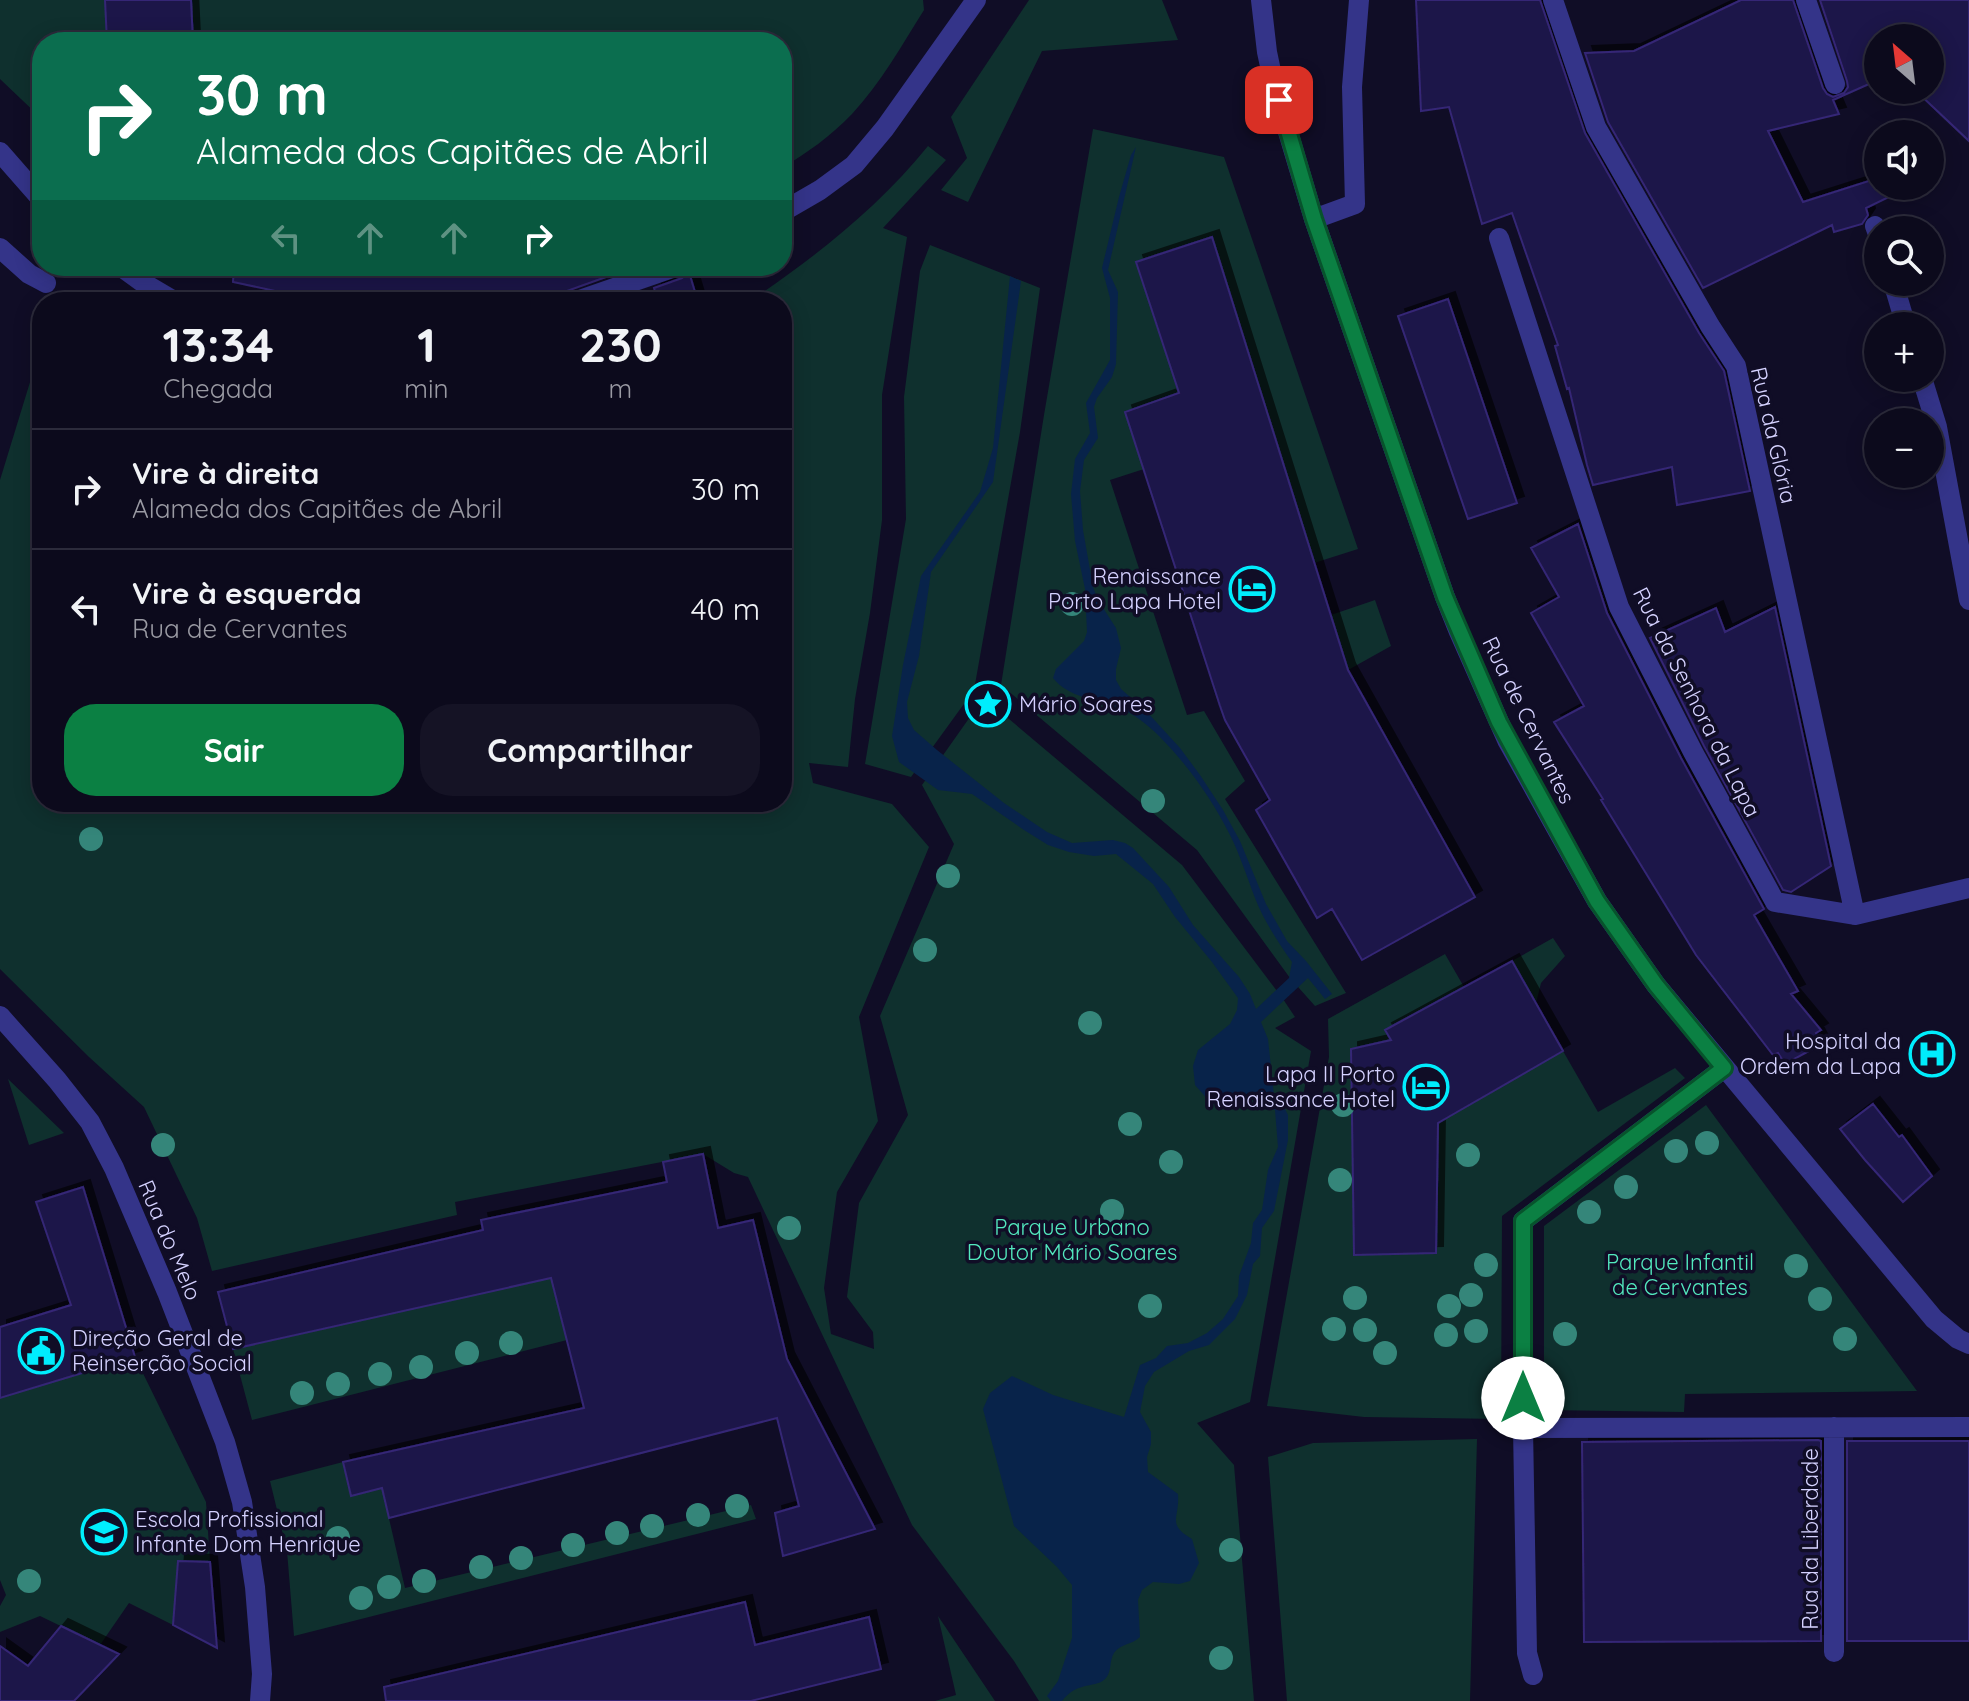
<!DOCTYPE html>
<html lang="pt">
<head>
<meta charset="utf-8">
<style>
  body { margin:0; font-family:Quicksand,sans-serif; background:#151325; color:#f1f3f6; height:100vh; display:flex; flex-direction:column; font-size:30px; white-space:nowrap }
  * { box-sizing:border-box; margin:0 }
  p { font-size:26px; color:#9a9aa3 }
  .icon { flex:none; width:44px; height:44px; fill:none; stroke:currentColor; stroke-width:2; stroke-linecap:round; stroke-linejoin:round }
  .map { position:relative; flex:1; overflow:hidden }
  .drawer { position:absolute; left:32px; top:292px; width:760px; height:520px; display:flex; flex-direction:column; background:#0c0a1c; border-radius:32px; box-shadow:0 4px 20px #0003,0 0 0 2px #2c2b3b }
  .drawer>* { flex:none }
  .hud { position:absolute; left:32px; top:32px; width:760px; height:244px; border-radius:32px; box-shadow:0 4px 20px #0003,0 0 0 2px #2c2b3b; background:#0b6e4f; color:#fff; overflow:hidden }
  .needle { width:52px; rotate:332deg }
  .buttons { position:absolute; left:1864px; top:24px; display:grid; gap:16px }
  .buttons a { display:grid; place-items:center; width:80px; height:80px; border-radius:50%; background:#0c0a1c; box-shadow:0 4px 20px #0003,0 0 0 2px #2c2b3b; font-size:40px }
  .pin { position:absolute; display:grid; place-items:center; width:68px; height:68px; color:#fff; margin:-34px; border-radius:16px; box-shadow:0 4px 12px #0006 }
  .me { position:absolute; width:88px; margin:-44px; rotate:0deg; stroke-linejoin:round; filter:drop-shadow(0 0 6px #0008) }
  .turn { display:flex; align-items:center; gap:28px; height:168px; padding:0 32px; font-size:36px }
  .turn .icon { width:104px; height:104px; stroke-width:2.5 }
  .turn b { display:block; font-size:56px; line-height:68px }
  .lanes { display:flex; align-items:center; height:76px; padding:0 32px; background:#0003; justify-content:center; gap:40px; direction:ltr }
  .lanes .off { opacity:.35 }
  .eta { display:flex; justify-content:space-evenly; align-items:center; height:136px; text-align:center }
  .eta b { font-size:48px; font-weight:700; line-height:56px }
  .button { display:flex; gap:16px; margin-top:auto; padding:16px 32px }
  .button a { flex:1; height:92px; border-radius:32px; background:#0b8043; color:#fff; font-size:32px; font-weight:700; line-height:92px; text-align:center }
  .button a+a { background:#151325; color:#f1f3f6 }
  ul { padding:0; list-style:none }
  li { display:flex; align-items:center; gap:24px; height:120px; padding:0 32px; border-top:2px solid #2c2b3b }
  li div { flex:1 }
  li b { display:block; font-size:30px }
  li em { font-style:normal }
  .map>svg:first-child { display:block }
  .green { fill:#0f302e }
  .water { fill:#08234a }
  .building { fill:#1f1748; stroke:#342776; stroke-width:2; filter:url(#shadow) }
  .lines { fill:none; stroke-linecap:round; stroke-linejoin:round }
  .minor { stroke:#343489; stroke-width:20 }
  .tree { fill:#35867a }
  .route-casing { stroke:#07532c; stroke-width:20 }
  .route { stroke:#0b8043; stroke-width:14 }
  .labels { text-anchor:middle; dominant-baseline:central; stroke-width:7; stroke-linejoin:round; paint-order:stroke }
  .street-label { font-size:22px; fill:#d5d2ff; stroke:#100d26 }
  .poi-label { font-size:22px; fill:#d5d2ff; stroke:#100d26; text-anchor:end }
  .park-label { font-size:22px; fill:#53e9be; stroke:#100d26 }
</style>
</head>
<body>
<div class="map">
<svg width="1969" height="1701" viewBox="0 0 1969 1701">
  <defs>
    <filter id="shadow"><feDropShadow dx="7" dy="-7" stdDeviation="0" flood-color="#0009"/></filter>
  </defs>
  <rect width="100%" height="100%" fill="#100d26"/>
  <path class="green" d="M0 0H923L924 10C902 45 880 84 852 114 831 136 807 153 782 168V42H42V119L0 79Z
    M1029 0H1162L1178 40 1042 51 968 202 941 190 967 158 951 117Z
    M1093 129 1224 157 1358 549 1314 563 1136 263 1179 393 1125 412 1144 469 1110 480 1187 715 1204 711 1245 781 1225 799 1346 993 1315 1006 1290 978 1197 850 1001 685 1044 415Z
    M928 146 946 160 883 228 907 237 882 395V520L870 613 855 699 848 767 809 763 813 783 892 804 929 847 859 1017 878 1121 837 1192 824 1288 831 1334 874 1349 873 1332 847 1297 859 1203 908 1115 880 1016 954 844 922 785 977 707 996 708 1182 865 1283 999 1295 1017 1275 1028 1311 1051 1250 1402 1197 1423 1234 1465 1254 1701H1039L1014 1661 912 1525 748 1177 734 1173 703 1154 455 1202 457 1215 212 1271 197 1218 144 1107 89 1057 0 969V480L42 343V802H782V302H749C815 257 877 209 928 146Z
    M930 245 1040 288 1020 432 974 690 911 777 865 764 906 519 904 397 920 271Z
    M1375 600 1391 646 1348 670 1331 615Z
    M1553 938 1565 956 1541 983 1536 1003 1512 961Z
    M1445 954 1464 987 1386 1030 1391 1040 1351 1049 1354 1255 1436 1253 1438 1123 1563 1051 1598 1112 1675 1068 1685 1078 1502 1216 1501 1419 1364 1417 1267 1406 1329 1057 1328 1019Z
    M8 1079 64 1133 29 1145Z
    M1706 1105 1917 1391 1685 1394 1684 1412 1544 1410V1226Z
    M551 1278 567 1340 252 1420 233 1349Z
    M135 1357 206 1502 210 1561 178 1562 173 1625 129 1603 100 1645 40 1616 0 1632V1606L6 1595 0 1580V1398Z
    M1477 1439 1470 1701H1287L1268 1457 1313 1443Z
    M343 1462 351 1496 382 1488 405 1588 751 1505 756 1519 294 1636 287 1551 270 1481Z
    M938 1616 995 1701H935L956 1695Z"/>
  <path class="water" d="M1136 147 1108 270 1118 292 1116 364 1112 377 1097 398 1094 407 1098 438 1084 460 1080 491 1083 530 1093 587 1098 600 1116 628 1121 648 1116 669V680L1121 689 1147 712 1180 748 1200 775 1223 810 1240 841 1266 904 1287 941 1306 961 1332 994 1325 999 1308 978 1261 1022 1268 1039 1274 1096 1283 1105 1288 1115V1140L1274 1211 1262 1228 1260 1256 1253 1264 1247 1295 1235 1319 1209 1345 1189 1351 1154 1372 1145 1386 1140 1412 1151 1432V1444L1147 1457 1148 1472 1178 1494C1180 1518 1166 1524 1192 1539L1199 1563 1190 1581 1179 1584 1153 1582 1142 1590 1138 1600 1140 1637C1132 1645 1121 1643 1114 1653 1109 1661 1112 1671 1106 1678 1097 1689 1078 1680 1062 1701H1051L1047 1696 1058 1681 1072 1638V1585L1057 1567 1014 1526 983 1409 990 1393 1012 1376 1053 1395 1124 1417 1140 1365 1156 1358 1167 1346 1188 1343 1207 1333 1223 1319 1238 1296 1239 1276 1251 1243 1253 1223 1262 1210 1268 1170 1278 1147 1275 1110 1246 1096 1210 1102 1195 1085 1193 1066 1198 1050 1230 1024 1237 1010 1238 998 1212 962 1175 917 1153 884 1116 854 1094 856 1069 852 1048 845 1024 830 972 794 938 790 899 762 892 736 903 665 921 576 980 492 993 448 1010 276 1021 281 993 482 931 572 919 656 907 702 908 718 914 730 937 750 1004 803 1047 832 1072 843 1113 840 1125 843 1133 848 1169 887 1193 925 1239 977 1250 994 1256 1009 1289 978 1292 962C1278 942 1264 921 1255 898 1247 877 1240 855 1230 835 1212 799 1187 764 1159 736 1147 724 1134 714 1119 708 1096 699 1069 698 1053 678L1056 669 1084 641 1087 632 1085 589 1075 541 1071 494 1075 459 1090 433 1086 403 1110 360V298L1102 268 1119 197 1131 155Z"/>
  <path class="building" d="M105 0H191L193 42H107Z
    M1416 0H1540L1585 133 1699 333 1724 371 1750 491 1677 505 1672 467 1593 485 1587 465 1569 388 1567 389 1555 346 1558 345 1512 213 1482 224 1449 107 1421 111Z
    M1741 0H1793L1823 88 1827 94 1833 97 1844 93 1848 87 1847 81 1820 0H1969V141L1915 90H1930V38H1878V80L1833 100 1839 114 1768 131 1803 202 1878 178V186H1889L1893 195 1866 208 1868 215 1862 224 1834 232 1832 225 1703 288 1608 122 1585 53 1634 51Z
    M1212 237 1348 670 1475 897 1362 960 1332 909 1317 918 1256 810 1270 800 1225 720 1220 706 1125 412 1179 393 1136 262Z
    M234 266H619L620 272 567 291 529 302H327L233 282Z
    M689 272 698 302H658L654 288 682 278Z
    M1448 299 1517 503 1468 519 1398 316Z
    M1578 524 1607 613 1681 758 1764 909 1754 915 1798 991 1791 994 1821 1030 1816 1033 1822 1044 1785 1064 1778 1053 1773 1055 1696 955 1601 800 1603 799 1554 722 1584 706 1531 613 1559 597 1531 548Z
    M1775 607 1831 866 1791 892 1783 890 1704 746 1650 638 1716 608 1725 632Z
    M1512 961 1563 1051 1438 1123 1436 1253 1354 1255 1351 1049 1391 1040 1385 1030Z
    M1873 1104 1899 1137 1902 1135 1932 1176 1903 1202 1865 1160 1840 1129Z
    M703 1154 718 1228 753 1220 787 1359 875 1529 783 1556 775 1513 799 1506 777 1418 389 1518 382 1488 351 1496 343 1462 584 1408 551 1278 233 1349 218 1292 483 1230 481 1220 667 1182 663 1162Z
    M83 1187 135 1357 0 1398V1327L71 1305 36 1202Z
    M1818 1440 1821 1441V1641L1584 1642 1582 1442Z
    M1847 1441H1969V1641H1847Z
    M178 1561 210 1562 217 1648 173 1625Z
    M745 1602 755 1645 869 1617 881 1669 751 1701H386L384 1687Z
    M61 1626 119 1654 74 1701H0V1646L28 1666Z"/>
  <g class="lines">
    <path class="minor" d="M1261 0 1267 52 1274 85 1314 219 1445 597 1459 632 1507 740 1597 901 1656 985 1934 1319 1958 1339 1969 1344
      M1553 0 1596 127 1710 326 1736 366 1855 915
      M1806 0 1835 84
      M0 152 42 200
      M782 212 820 190 854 165 885 128 976 0
      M1314 219 1355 204 1352 87 1359 0
      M1875 226 1878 234
      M1499 238 1619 607 1693 752 1775 902 1855 915 1969 888
      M0 248 29 274 46 283
      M120 266 142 282 176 302
      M1893 282 1906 326
      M574 302 678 266
      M1922 378 1937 427 1969 600
      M0 1016 57 1080 90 1122 114 1168 167 1292 225 1442 242 1502 255 1587 262 1674 260 1701
      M1523 1428 1969 1427
      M1834 1652V1427
      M1533 1675 1527 1653 1523 1428V1221L1724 1068"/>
  </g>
  <g class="tree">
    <circle cx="1072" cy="604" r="12"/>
    <circle cx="1153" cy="801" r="12"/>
    <circle cx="91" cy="839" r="12"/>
    <circle cx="948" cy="876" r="12"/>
    <circle cx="925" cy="950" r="12"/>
    <circle cx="1090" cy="1023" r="12"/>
    <circle cx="1343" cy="1105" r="12"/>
    <circle cx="1130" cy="1124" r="12"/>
    <circle cx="1707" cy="1143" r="12"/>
    <circle cx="163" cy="1145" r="12"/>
    <circle cx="1676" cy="1151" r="12"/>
    <circle cx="1468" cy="1155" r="12"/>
    <circle cx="1171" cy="1162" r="12"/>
    <circle cx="1340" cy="1180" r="12"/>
    <circle cx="1626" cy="1187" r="12"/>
    <circle cx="1112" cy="1211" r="12"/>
    <circle cx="1589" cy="1212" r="12"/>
    <circle cx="789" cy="1228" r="12"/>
    <circle cx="1486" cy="1265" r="12"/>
    <circle cx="1796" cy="1266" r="12"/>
    <circle cx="1471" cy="1295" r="12"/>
    <circle cx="1355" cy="1298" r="12"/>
    <circle cx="1820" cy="1299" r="12"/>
    <circle cx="1150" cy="1306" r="12"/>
    <circle cx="1449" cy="1306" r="12"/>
    <circle cx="1334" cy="1329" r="12"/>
    <circle cx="1365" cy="1330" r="12"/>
    <circle cx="1476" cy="1331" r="12"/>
    <circle cx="1565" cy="1334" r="12"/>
    <circle cx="1446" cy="1335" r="12"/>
    <circle cx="1845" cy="1339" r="12"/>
    <circle cx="511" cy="1343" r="12"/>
    <circle cx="467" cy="1353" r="12"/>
    <circle cx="1385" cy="1353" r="12"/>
    <circle cx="421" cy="1367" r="12"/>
    <circle cx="380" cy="1374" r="12"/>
    <circle cx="338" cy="1384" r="12"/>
    <circle cx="302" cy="1393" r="12"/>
    <circle cx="737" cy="1506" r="12"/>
    <circle cx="698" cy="1515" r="12"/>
    <circle cx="652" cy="1526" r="12"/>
    <circle cx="617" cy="1533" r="12"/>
    <circle cx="338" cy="1538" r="12"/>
    <circle cx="573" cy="1545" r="12"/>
    <circle cx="1231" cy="1550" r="12"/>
    <circle cx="521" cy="1558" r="12"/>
    <circle cx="481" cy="1567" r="12"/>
    <circle cx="29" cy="1581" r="12"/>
    <circle cx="424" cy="1581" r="12"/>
    <circle cx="389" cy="1587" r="12"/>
    <circle cx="361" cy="1598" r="12"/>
    <circle cx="1221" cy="1658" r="12"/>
  </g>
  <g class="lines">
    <g class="route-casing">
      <path id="route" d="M1279 100 1314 219 1445 597 1499 722 1597 901 1656 985 1724 1068 1523 1221V1398"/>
    </g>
    <use href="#route" class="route"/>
  </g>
  <defs>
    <g id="hotel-ring" transform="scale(2.3)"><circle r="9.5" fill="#100d26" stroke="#00edfd" stroke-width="1.5"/><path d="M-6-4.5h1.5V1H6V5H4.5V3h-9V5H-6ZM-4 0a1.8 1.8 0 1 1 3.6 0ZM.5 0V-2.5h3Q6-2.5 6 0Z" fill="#00edfd"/></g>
    <g id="sight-ring" transform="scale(2.3)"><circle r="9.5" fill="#100d26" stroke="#00edfd" stroke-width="1.5"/><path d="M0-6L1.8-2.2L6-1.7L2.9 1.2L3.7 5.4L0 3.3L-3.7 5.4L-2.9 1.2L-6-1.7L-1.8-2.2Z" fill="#00edfd"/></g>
    <g id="hospital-ring" transform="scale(2.3)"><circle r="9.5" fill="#100d26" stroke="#00edfd" stroke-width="1.5"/><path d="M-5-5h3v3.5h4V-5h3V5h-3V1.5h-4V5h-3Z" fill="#00edfd"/></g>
    <g id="civic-ring" transform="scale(2.3)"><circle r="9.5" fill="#100d26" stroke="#00edfd" stroke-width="1.5"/><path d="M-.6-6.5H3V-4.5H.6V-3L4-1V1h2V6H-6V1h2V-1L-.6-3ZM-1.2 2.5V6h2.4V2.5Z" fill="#00edfd"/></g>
    <g id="school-ring" transform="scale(2.3)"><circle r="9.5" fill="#100d26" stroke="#00edfd" stroke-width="1.5"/><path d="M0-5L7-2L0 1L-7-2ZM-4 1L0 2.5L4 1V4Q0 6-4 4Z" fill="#00edfd"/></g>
  </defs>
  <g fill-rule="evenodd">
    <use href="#hotel-ring" x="1252" y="589"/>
    <use href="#sight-ring" x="988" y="704"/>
    <use href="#hospital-ring" x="1932" y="1054"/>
    <use href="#hotel-ring" x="1426" y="1087"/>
    <use href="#civic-ring" x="41" y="1351"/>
    <use href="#school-ring" x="104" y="1532"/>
  </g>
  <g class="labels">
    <g class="street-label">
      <text transform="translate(1774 435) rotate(77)">Rua da Glória</text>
      <text transform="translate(1697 702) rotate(63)">Rua da Senhora da Lapa</text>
      <text transform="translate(1529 720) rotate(64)">Rua de Cervantes</text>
      <text transform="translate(170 1240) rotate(67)">Rua do Melo</text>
      <text transform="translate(1810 1539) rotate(-90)">Rua da Liberdade</text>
    </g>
    <g class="poi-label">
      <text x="1221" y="576">Renaissance<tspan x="1221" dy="25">Porto Lapa Hotel</tspan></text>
      <text x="1019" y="704" text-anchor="start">Mário Soares</text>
      <text x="1901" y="1041">Hospital da<tspan x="1901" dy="25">Ordem da Lapa</tspan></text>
      <text x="1395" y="1074">Lapa II Porto<tspan x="1395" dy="25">Renaissance Hotel</tspan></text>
      <text x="72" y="1338" text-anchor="start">Direção Geral de<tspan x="72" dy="25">Reinserção Social</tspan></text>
      <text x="135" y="1519" text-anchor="start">Escola Profissional<tspan x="135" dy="25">Infante Dom Henrique</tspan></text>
    </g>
    <g class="park-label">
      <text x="1072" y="1227">Parque Urbano<tspan x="1072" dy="25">Doutor Mário Soares</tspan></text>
      <text x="1680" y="1262">Parque Infantil<tspan x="1680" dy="25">de Cervantes</tspan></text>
    </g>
  </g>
</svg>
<div class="buttons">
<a><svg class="needle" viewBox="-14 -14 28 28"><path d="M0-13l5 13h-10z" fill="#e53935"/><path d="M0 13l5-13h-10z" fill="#9a9aa3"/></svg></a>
<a><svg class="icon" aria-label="sound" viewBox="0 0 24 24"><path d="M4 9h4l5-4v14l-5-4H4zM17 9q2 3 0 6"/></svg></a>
<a><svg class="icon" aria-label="search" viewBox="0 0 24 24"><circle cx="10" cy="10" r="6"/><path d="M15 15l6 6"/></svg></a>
<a>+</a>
<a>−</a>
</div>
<div class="pin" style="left:1279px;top:100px;background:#d93025"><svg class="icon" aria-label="arrive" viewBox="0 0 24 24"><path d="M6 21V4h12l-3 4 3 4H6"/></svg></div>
<svg class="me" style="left:1523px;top:1398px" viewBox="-20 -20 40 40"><circle r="19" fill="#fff"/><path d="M0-13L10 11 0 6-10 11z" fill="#0b8043"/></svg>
<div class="hud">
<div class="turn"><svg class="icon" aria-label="right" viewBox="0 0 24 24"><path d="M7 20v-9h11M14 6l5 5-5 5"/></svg><div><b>30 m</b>Alameda dos Capitães de Abril</div></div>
<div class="lanes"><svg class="icon off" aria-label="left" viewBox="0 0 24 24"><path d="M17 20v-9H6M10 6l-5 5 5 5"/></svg><svg class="icon off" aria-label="ahead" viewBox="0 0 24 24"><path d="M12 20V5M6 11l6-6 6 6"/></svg><svg class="icon off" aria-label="ahead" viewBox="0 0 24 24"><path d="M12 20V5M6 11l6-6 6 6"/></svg><svg class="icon" aria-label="right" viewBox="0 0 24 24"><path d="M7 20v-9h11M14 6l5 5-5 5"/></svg></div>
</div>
<section class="drawer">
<div class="eta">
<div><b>13:34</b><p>Chegada</p></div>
<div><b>1</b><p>min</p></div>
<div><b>230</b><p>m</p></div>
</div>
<ul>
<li><svg class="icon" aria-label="right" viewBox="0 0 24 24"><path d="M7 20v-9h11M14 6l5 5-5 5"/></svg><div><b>Vire à direita</b><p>Alameda dos Capitães de Abril</p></div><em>30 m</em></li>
<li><svg class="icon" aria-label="left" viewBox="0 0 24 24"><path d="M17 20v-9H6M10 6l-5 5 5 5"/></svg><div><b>Vire à esquerda</b><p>Rua de Cervantes</p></div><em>40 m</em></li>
</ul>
<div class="button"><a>Sair</a><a>Compartilhar</a></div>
</section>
</div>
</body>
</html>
